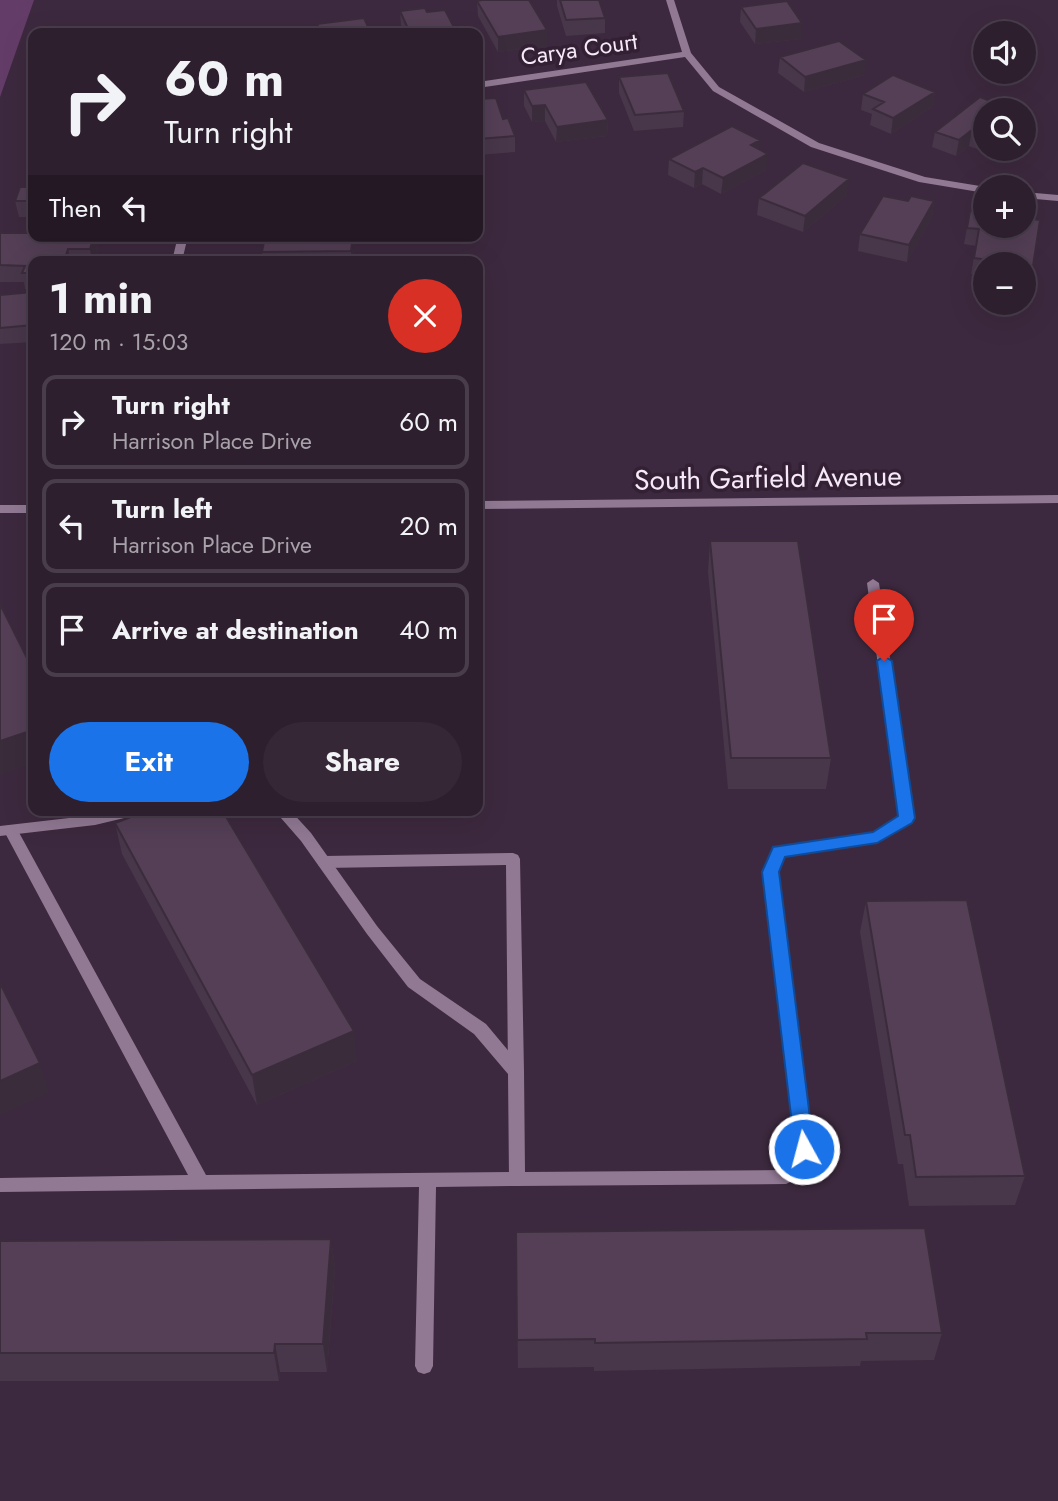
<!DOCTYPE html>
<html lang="en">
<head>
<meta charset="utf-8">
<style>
  body { margin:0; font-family:Jost,sans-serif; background:#362737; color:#f1f3f6; height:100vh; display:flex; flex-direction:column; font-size:26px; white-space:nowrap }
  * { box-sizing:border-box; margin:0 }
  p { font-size:23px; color:#a7a2aa }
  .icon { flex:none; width:38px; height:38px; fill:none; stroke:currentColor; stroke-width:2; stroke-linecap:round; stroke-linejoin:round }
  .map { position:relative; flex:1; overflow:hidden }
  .panel { position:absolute; left:28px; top:256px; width:455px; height:560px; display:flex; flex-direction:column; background:#2e1f2f; border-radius:14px; box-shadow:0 7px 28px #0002,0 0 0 2px #493d4b }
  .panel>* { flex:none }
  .top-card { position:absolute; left:28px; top:28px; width:455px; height:214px; border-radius:14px; box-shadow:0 7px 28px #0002,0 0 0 2px #493d4b; background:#2e1f2f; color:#f1f3f6; overflow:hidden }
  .fabs { position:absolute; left:973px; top:21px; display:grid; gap:14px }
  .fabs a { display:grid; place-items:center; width:63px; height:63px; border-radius:50%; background:#2e1f2f; box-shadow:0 7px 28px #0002,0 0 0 2px #493d4b; font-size:35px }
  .pin { position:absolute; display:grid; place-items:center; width:60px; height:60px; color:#fff; margin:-72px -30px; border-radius:50% 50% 50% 0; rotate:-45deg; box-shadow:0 0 7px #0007 }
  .pin .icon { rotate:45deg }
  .me { position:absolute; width:77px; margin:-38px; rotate:353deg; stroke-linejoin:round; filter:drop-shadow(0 0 5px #0008) }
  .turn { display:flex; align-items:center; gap:24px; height:147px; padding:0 21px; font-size:32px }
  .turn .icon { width:91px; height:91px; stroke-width:2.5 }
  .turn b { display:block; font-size:49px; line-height:60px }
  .then { display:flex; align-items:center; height:66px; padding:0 21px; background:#0003; gap:14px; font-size:26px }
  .round { display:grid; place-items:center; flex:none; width:74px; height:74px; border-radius:37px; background:#362737 }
  .summary { display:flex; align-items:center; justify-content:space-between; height:119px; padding:0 21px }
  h1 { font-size:42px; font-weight:700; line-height:52px }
  .button { display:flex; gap:14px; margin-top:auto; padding:14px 21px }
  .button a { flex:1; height:80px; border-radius:42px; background:#1a73e8; color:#fff; font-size:28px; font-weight:700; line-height:80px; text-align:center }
  .button a+a { background:#362737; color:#f1f3f6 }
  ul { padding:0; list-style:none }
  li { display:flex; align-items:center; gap:21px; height:94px; margin:0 14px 10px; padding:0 7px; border:4px solid #493d4b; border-radius:14px }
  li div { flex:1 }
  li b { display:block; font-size:26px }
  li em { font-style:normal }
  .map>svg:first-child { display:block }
  .green { fill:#643c68 }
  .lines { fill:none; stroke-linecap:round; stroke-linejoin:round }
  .service { fill:#917993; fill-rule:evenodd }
  .minor { fill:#917993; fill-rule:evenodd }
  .tertiary { fill:#917993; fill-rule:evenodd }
  .wall { fill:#48364a }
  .shaded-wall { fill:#3b2c3c }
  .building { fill:#543f56; stroke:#3b2c3c; stroke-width:2 }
  .route { fill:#1a73e8; stroke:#114b97; stroke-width:2 }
  .labels { text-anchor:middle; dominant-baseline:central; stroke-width:7; stroke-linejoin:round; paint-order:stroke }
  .far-street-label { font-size:23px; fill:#f7eaf8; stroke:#332034 }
  .street-label { font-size:28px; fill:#f7eaf8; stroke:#332034 }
</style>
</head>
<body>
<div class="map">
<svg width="1058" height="1501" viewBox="0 0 1058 1501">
  <rect width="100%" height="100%" fill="#3d293f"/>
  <path class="green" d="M0 0H34L0 97Z"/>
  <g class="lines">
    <path class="service" d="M11 826 16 827 206 1175 517 1172 523 1174 525 1179 523 1184 517 1186 436 1187 433 1366 430 1372 424 1374 418 1372 415 1366 419 1187 0 1192V1178L188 1175 4 831 6 827Z
      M513 853 518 855 520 859 524 1072 522 1077 516 1079 510 1077 508 1072 506 865 324 868 319 866 317 862 319 858 324 856Z"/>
    <path class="minor" d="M666 0H674L691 53 719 87 819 143 925 177 986 187 985 193 919 182 811 147 713 91 685 57 478 88V82L682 52Z
      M1024 192 1058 195V201L1024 198Z
      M178 236H188L182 261H172Z
      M873 579 879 583 913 818 911 822 877 842 785 856 778 872 812 1149C807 1160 798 1180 786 1184L517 1186 511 1184 509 1179 508 1074 474 1034 408 987 367 934 301 841 274 810H290L311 833 377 926 420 979 486 1024 522 1067 524 1072 525 1172 781 1170 796 1148 764 872 774 847 874 832 898 816 867 583Z
      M113 810H143L141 814 95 825 0 836V826L95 815Z"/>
    <path class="tertiary" d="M1058 495V503L478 509V501Z
      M0 505H33V513H0Z"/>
  </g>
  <path class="wall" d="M557 0H599L605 18V33L566 36 557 6Z
    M477 1 547 30V46L498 52 478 16Z
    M741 7 801 39 755 44 740 22Z
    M400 11 427 12 457 33H404L401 26Z
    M780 57 864 75 804 92 778 73Z
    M619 77 684 111 683 127 634 131 619 93Z
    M524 90 608 120 607 136 556 142 545 121 532 122 524 106Z
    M935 92 932 107 891 134 870 125 872 114 861 110 863 94Z
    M980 97 1001 105 1006 100 1030 108 1027 124 1024 127V110H985V149H997L990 154 969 146 956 156 932 147 935 132Z
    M478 99 503 119 515 136V152L478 155Z
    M759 150 766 170 721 194 702 184 694 188 668 175 669 159Z
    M33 187V232H31L27 217H19L15 201Z
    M847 195 803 232 757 215 759 198Z
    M908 201H934L932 217 907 262 858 251 860 234Z
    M970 211 1033 266 1029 282H1024V264H985V276L971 274 976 246 964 244Z
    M0 234 33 236H95L98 250 94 261H33V289H25L24 282H0Z
    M355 236 353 261H263L262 252Z
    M33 292V342L0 344V295Z
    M710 541 831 758 826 789H728L708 572Z
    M115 823 357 1061 257 1105 122 854Z
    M866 901 1025 1176 1015 1205 909 1206 903 1164H898L860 932Z
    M516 1232 942 1333 934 1360 861 1361 860 1366 594 1371V1367L518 1368Z
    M331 1239 335 1268 327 1372H280L279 1381H0V1241Z"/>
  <path class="shaded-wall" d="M802 23 801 39 755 44 756 29Z
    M547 30V46L498 52V37Z
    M866 60 864 75 804 92 805 77Z
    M935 92 932 107 891 134 893 118Z
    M545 105V121L532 122V106Z
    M1030 108 1027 124 1024 127V114Z
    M608 120 607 136 556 142 557 127Z
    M972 130 969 146 956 156 959 140Z
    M760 140 759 156 751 145Z
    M768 154 766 170 721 194 723 178Z
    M703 168 702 184 694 188 695 172Z
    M849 179 847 195 803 232 805 216Z
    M934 201 932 217 907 262 909 245Z
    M94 236H95L98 250 94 261H92L90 249Z
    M353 236H355L353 261H352L351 251Z
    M68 249 70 261H64Z
    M33 730V764L0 775V741Z
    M354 1031 357 1061 257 1105 252 1075Z
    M40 1063 49 1093 0 1115V1081Z
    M331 1239 335 1268 327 1372 323 1344Z
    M275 1344 280 1372 279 1381 274 1353Z"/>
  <path class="building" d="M482 0H529L547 30 498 37 477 1Z
    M560 0H599L605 18 566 20Z
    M787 1 802 23 756 29 741 7Z
    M425 8 427 12 445 10 457 33H410L400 11Z
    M364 18 371 33H321L317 24Z
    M839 41 866 60 805 77 780 57Z
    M668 73 684 111 635 115 619 77Z
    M893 75 935 92 893 118 873 109 884 102 863 94Z
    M586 82 608 120 557 127 545 105 532 106 524 90Z
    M980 97 1001 105 1006 100 1030 108 1024 114V110H985V135L972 130 959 140 935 132Z
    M496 98 503 119 508 118 515 136 478 139V99Z
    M732 126 760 140 751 145 768 154 723 178 703 168 695 172 669 159Z
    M803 163 849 179 805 216 759 198Z
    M20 187H33V216H27L32 201H15Z
    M883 196 908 201 911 196 934 201 909 245 860 234Z
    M970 211 985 213V226H1024V218L1040 220 1033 266 974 258 979 229 967 228Z
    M0 233H33V236H94L90 249H68L64 261H33V273H22L25 266 0 265Z
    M265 236H353L351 251 262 252Z
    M33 292V325L0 328V295Z
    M710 541H798L831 758H731Z
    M0 604 33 670V730L0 741Z
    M149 810H222L354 1031 252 1075 115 823Z
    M967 900 1025 1176 916 1177 910 1135H905L866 901Z
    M0 983 40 1063 0 1081Z
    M925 1228 942 1333H866L867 1339 595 1343V1339L517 1340 516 1232Z
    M331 1239 323 1344H275L274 1353H0V1241Z"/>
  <path class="route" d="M884 656 892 661 915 818 912 823 877 843 785 857 779 872 814 1149 811 1155 804 1157 798 1155 795 1149 762 872 773 847 873 832 898 816 877 661Z"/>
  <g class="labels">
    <g class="far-street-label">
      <text transform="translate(579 49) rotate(-8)">Carya Court</text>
    </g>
    <g class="street-label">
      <text transform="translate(768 478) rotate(-1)">South Garfield Avenue</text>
    </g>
  </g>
</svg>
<div class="fabs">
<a><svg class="icon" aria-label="sound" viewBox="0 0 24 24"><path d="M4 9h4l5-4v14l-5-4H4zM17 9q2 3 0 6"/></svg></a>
<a><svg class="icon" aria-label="search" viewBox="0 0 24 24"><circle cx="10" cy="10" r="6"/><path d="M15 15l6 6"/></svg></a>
<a>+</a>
<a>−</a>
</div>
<div class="pin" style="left:884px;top:661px;background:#d93025"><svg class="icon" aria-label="arrive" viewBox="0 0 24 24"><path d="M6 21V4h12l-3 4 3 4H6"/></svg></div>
<svg class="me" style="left:804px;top:1149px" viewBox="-20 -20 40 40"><circle r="17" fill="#1a73e8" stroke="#fff" stroke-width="3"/><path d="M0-11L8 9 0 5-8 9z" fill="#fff"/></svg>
<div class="top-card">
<div class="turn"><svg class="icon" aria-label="right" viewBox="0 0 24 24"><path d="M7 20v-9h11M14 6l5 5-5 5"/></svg><div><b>60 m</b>Turn right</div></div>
<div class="then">Then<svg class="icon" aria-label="left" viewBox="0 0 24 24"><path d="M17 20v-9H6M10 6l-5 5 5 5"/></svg></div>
</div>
<section class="panel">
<div class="summary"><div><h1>1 min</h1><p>120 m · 15:03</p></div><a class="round" style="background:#d93025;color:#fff"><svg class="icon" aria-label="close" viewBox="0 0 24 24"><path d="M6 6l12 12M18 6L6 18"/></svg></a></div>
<ul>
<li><svg class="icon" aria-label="right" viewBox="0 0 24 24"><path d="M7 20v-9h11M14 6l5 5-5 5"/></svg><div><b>Turn right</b><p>Harrison Place Drive</p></div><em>60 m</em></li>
<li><svg class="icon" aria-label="left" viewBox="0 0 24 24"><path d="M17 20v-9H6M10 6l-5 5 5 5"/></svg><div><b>Turn left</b><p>Harrison Place Drive</p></div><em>20 m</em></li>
<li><svg class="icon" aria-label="arrive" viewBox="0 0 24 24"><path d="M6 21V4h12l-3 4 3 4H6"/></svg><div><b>Arrive at destination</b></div><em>40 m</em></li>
</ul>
<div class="button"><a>Exit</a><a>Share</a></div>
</section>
</div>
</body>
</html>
